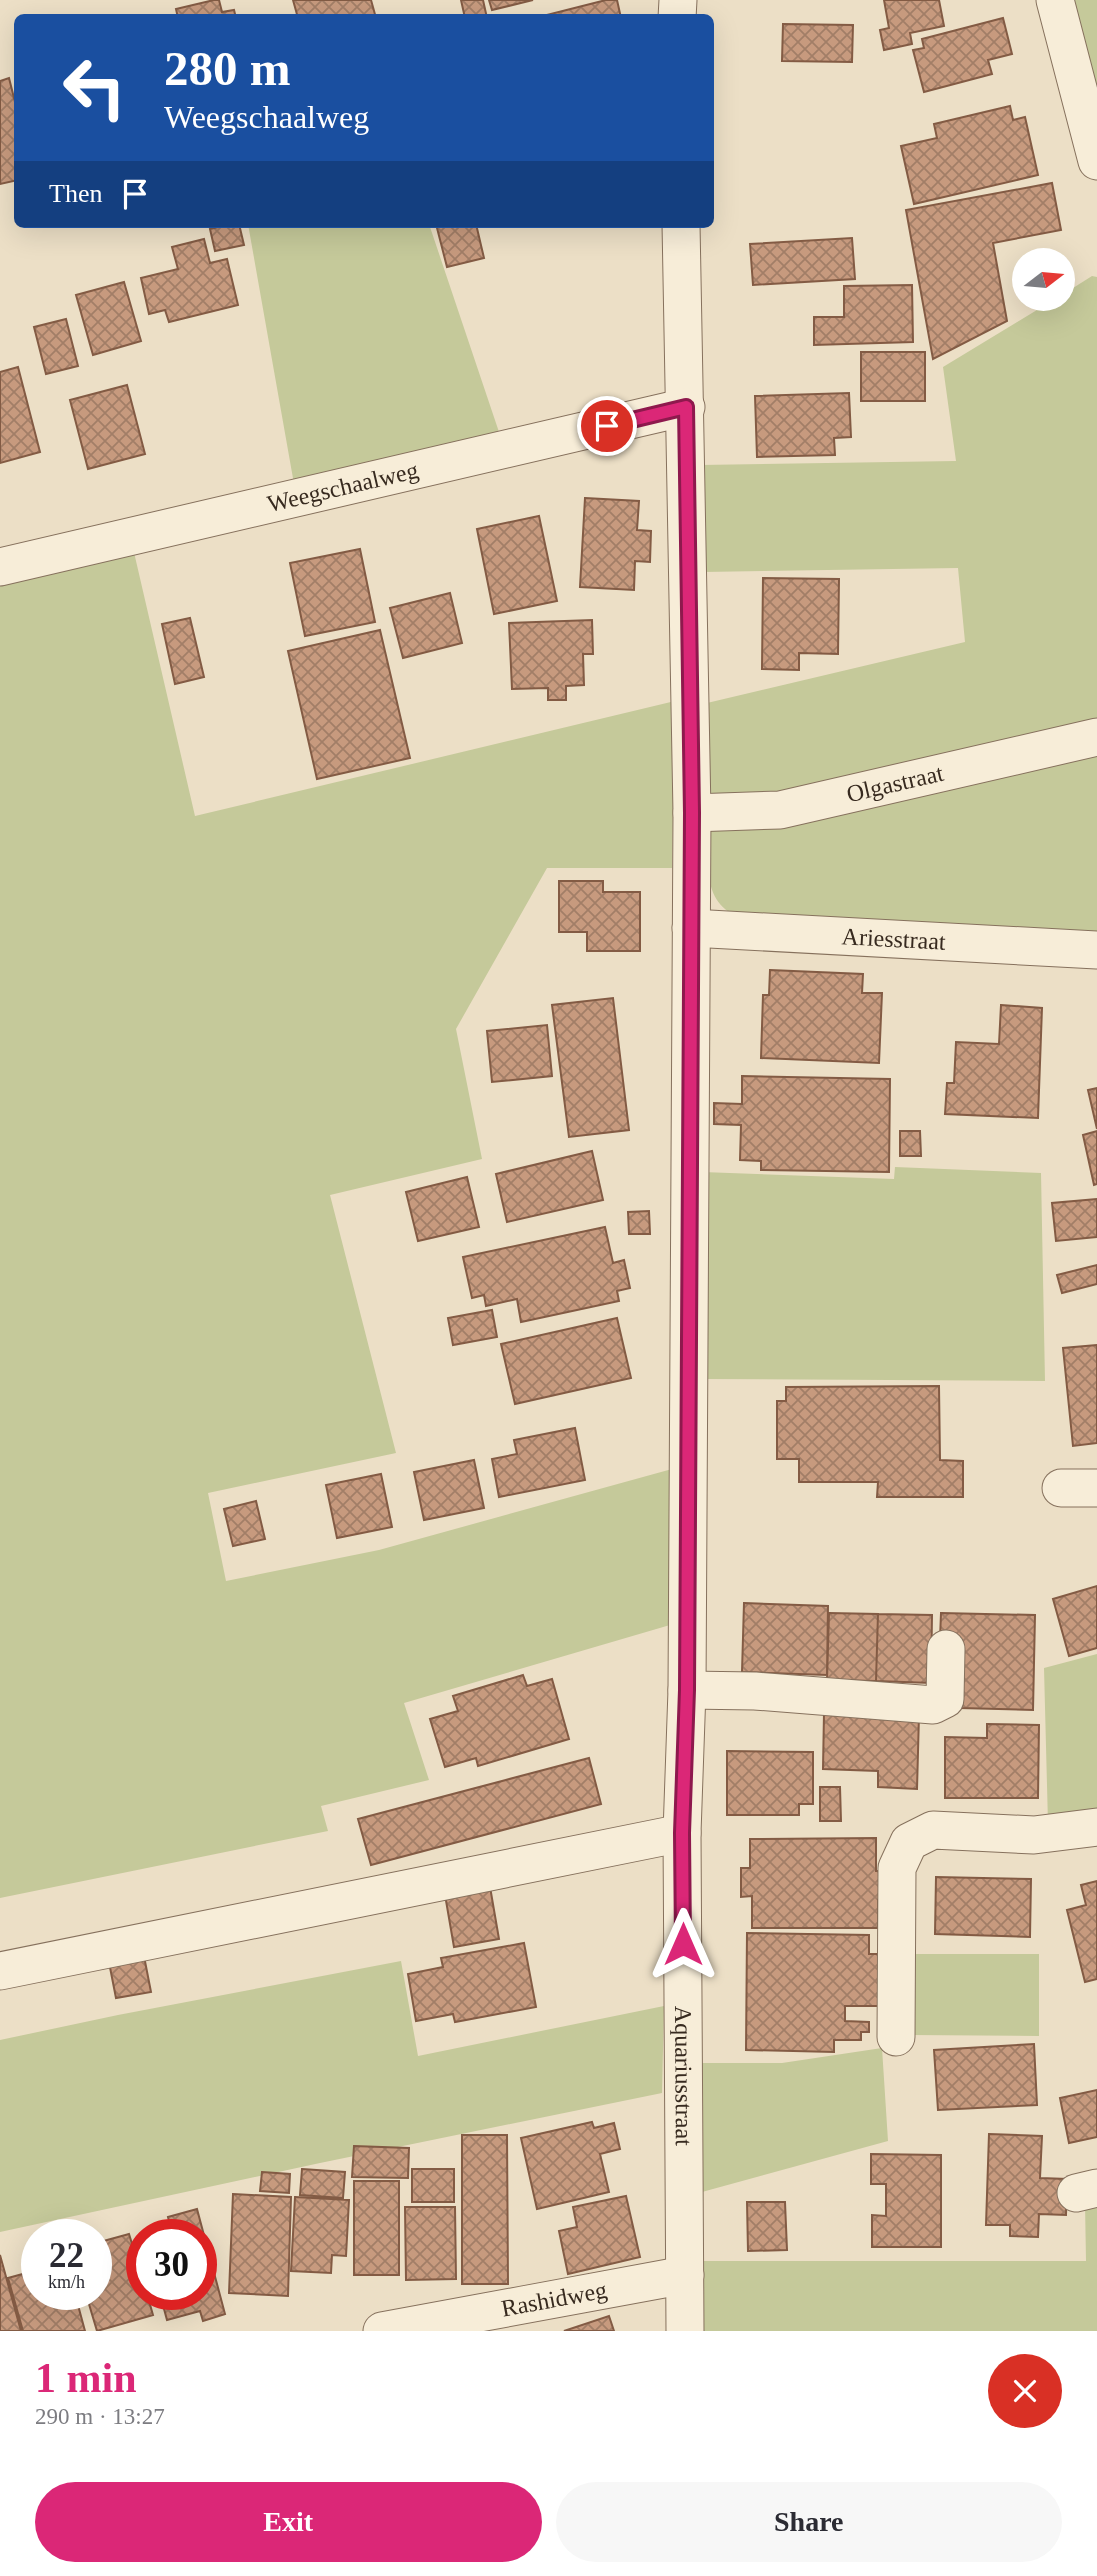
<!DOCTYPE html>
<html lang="en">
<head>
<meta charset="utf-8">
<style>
  body { margin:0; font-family:Georgia,serif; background:#f7f7f7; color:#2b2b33; height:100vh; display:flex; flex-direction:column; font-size:26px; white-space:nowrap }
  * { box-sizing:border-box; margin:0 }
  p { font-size:23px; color:#7c7c81 }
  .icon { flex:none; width:38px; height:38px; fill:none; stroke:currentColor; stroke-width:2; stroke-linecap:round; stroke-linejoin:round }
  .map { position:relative; height:2331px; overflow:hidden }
  .details { display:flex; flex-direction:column; background:#fff; flex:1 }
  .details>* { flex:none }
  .top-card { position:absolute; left:14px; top:14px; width:700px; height:214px; border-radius:10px; box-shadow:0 7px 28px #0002; background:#1a4fa0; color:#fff; overflow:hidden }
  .needle { width:46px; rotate:74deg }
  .fabs { position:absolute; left:1012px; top:248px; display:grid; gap:14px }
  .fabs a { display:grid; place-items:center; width:63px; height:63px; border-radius:50%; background:#fff; box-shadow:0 7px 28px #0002; font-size:35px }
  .speed { position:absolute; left:21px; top:2219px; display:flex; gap:14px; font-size:35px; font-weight:700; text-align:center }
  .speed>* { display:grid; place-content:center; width:91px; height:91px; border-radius:50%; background:#fff; box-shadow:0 7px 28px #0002; line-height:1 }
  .speed small { font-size:18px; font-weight:400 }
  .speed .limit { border:10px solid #d22; background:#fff; color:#111 }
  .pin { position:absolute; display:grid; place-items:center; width:60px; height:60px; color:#fff; margin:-30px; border:4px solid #fff; border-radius:50%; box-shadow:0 2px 7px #0007 }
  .me { position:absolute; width:77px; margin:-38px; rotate:0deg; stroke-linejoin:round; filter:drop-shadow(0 0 5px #0008) }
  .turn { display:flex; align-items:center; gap:24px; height:147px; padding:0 35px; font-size:32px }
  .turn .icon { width:91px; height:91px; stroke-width:2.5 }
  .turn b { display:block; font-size:49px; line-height:60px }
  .then { display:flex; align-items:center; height:66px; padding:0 35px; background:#0003; gap:14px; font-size:26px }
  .round { display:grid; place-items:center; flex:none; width:74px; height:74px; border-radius:37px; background:#f7f7f7 }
  .summary { display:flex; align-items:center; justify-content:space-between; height:119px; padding:0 35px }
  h1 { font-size:42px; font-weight:600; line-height:52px; color:#db2777 }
  .button { display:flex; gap:14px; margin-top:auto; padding:14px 35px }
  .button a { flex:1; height:80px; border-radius:42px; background:#db2777; color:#fff; font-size:28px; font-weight:600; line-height:80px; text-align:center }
  .button a+a { background:#f7f7f7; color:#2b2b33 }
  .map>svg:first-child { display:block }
  .green { fill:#c5c99a }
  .building { fill:url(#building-cross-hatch); stroke:#835b44; stroke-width:2 }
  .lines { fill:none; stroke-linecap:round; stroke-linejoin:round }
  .minor-casing { stroke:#86715d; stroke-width:39 }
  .minor { stroke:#f7edd8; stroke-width:37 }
  .route-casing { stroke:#8e194d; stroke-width:18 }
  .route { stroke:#db2777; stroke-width:12 }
  .labels { text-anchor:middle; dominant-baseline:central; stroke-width:7; stroke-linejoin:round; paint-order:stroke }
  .street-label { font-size:24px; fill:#372a1f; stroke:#f3ead5 }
</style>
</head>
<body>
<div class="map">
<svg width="1097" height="2331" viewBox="0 0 1097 2331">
  <defs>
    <pattern id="building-cross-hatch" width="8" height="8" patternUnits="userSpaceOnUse" patternTransform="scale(1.75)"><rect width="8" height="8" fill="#c79a7e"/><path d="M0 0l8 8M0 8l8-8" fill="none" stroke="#a27e67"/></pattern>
  </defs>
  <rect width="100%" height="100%" fill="#ecdfc6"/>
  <path class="green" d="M1068 0H1097V117Z
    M248 224H429L500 435 294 484Z
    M1092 276 1097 277V726L781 798H707V703L965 642 958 568 703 572 700 465 956 461 943 367 1055 299H1062V295Z
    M133 548 195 816 675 701 672 868H547L456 1029 482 1159 330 1195 396 1453 208 1493 226 1581 379 1550 672 1469 670 1625 404 1703 429 1780 321 1806 328 1831 0 1898V579Z
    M1097 747V936L729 912C701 893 709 855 710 826Z
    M895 1167 1041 1173 1045 1381 702 1379V1172L894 1179Z
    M1097 1654V1818L1048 1824 1044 1668Z
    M909 1954H1039V2036L908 2035Z
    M401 1961 418 2056 664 2006 662 2093 320 2163 0 2232V2040L118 2015Z
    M882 2048 888 2141 702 2192 701 2063H782Z
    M1097 2200V2331H696L697 2261H1086L1085 2203Z"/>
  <path class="building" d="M214 0H219L222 12 234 10 236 18H178L176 9Z
    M293 0H371L376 18H298Z
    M461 0H483L487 18H465Z
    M489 0H533L492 10Z
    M606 0H617L621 18H535Z
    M884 0H939L944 26 910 33 912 44 884 50 880 30 889 28Z
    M1003 18 1012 54 988 60 992 74 924 92 913 50 924 48 922 39Z
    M783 24 853 25 852 62 782 61Z
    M9 78 18 114V180L0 184V81Z
    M1010 106 1013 120 1025 117 1038 175 914 204 901 146 937 138 934 124Z
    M1052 183 1061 230 993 243 1007 321 933 359 906 210Z
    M231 224H239L244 245 215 251 210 229Z
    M436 224H476L484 258 447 267Z
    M852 238 855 279 753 285 750 244Z
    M204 239 210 263 227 259 238 305 169 322 165 310 149 314 141 278 178 269 172 247Z
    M124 282 141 341 93 355 76 295Z
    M912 285 913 342 814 345V317H844V286Z
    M66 319 78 366 46 374 34 327Z
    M861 352H925V401H861Z
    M18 367 40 452 0 463V372Z
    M127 385 145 454 88 469 70 400Z
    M849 393 851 437 834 438 835 455 757 457 755 396Z
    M585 498 639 501 637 530 651 531 650 562 635 561 634 590 580 587Z
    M539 516 557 601 494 614 477 529Z
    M360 549 375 622 305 636 290 563Z
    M763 578 839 579 838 654 799 653V670L762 669Z
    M450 593 462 643 403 658 390 608Z
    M190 618 204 677 175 684 162 624Z
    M592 620 593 654H583L584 685 566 686V700H548V688L512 689 509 623Z
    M380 630 410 758 317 779 288 651Z
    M559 881H603V892H640V951H587V932H559Z
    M770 970 863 974 862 993H882L879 1063 761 1058 763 995H769Z
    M613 998 629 1130 569 1137 552 1005Z
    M1001 1005 1042 1008 1038 1118 945 1114 947 1083H954L956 1042 999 1044Z
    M547 1025 552 1076 492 1082 487 1031Z
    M742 1076 890 1079 889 1172 761 1170V1161L740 1160 741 1125 714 1124V1103L742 1104Z
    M1097 1088V1129L1088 1090Z
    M900 1131H920L921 1156H900Z
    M1097 1131V1184L1094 1185 1083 1135Z
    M592 1151 603 1200 507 1222 496 1174Z
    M467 1177 479 1227 418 1241 406 1192Z
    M1097 1199V1237L1056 1241 1052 1203Z
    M649 1211 650 1234H629L628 1212Z
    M605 1227 613 1263 624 1260 630 1288 617 1291 619 1301 521 1322 517 1299 486 1306 484 1295 472 1298 463 1257Z
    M1097 1265V1284L1062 1293 1057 1275Z
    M492 1310 497 1337 453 1345 448 1318Z
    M617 1318 631 1378 515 1404 501 1344Z
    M1097 1345V1443L1073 1446 1063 1348Z
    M939 1386 940 1460 963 1461V1497H877L878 1482H799V1459H777V1401H786V1387Z
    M575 1428 585 1480 499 1497 492 1459 517 1454 514 1440Z
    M474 1460 484 1508 424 1520 414 1472Z
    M381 1474 392 1527 337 1538 326 1485Z
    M256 1501 265 1539 233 1546 224 1509Z
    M1097 1586V1648L1069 1656 1053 1599Z
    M744 1603 828 1606 827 1675 742 1672Z
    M829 1613 878 1614 876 1681 827 1680Z
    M941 1613 1035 1615 1033 1710 960 1708 940 1639Z
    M878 1614 932 1615 931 1683 876 1681Z
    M523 1675 527 1686 552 1679 569 1739 478 1766 476 1758 445 1767 430 1719 458 1711 453 1696Z
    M824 1713 919 1715 917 1789 878 1787V1771L823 1769Z
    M987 1724 1039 1725 1038 1798H945V1737L987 1738Z
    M727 1751 813 1752V1804H799V1815H727Z
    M589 1758 601 1804 371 1865 358 1819Z
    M820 1787H840L841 1821H820Z
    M876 1838V1871H885L886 1900H878V1928H752V1896L741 1897V1868H750V1839Z
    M936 1877 1031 1879 1030 1937 935 1934Z
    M489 1881 499 1939 454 1947 444 1889Z
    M1097 1881V1979L1085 1982 1067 1910 1086 1905 1081 1885Z
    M747 1933 869 1935V1954H881L880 2006H845V2021L869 2022V2032H861V2040H834V2052L746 2050Z
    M524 1943 536 2007 455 2022 453 2014 416 2021 408 1974 443 1967 441 1958Z
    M142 1946 151 1992 116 1998 107 1952Z
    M1034 2044 1037 2105 938 2110 934 2050Z
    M1097 2090V2137L1069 2143 1060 2098Z
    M592 2122 594 2128 614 2123 620 2149 600 2154 609 2192 537 2209 521 2138Z
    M989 2134 1042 2136 1040 2178 1067 2179 1066 2215 1039 2214 1038 2237 1010 2236V2225H986Z
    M462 2135H507L508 2284H462Z
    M354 2146 409 2148 408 2178 352 2177Z
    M871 2154 941 2155V2247H872V2215L886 2216V2184H871Z
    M302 2169 345 2172 343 2198 300 2195Z
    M412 2169H454V2202H412Z
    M262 2172 290 2174 289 2193 260 2191Z
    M354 2181H399V2275H354Z
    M233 2194 291 2197 288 2296 229 2293Z
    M626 2196 640 2257 568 2274 559 2231 577 2227 573 2207Z
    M295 2197 349 2200 346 2256 332 2255 331 2273 291 2271Z
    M747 2202H785L787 2250 748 2251Z
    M405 2207H455L456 2279 406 2280Z
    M197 2209 225 2314 203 2321 200 2311 167 2320 160 2294H201V2235H144L143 2232 170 2225 168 2217Z
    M129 2234 142 2276V2294H147L153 2315 97 2331 86 2294H96V2243Z
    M0 2255 21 2331H0Z
    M37 2270V2294H75L85 2331H23L8 2278Z
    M609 2316 614 2331H564Z"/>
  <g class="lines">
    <g class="minor-casing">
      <g id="minor">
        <path d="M1055 0 1097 161"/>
        <path d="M677 18 678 0"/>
        <path id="s1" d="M681 224 692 813 687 1690 682 1833 685 2331"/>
        <path id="s2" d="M0 567 686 407"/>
        <path id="s3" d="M692 813 780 810 1097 737"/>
        <path id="s4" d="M691 928 1097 950"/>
        <path d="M1061 1488H1097"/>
        <path d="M687 1690 755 1691 933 1705 945 1699 946 1649"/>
        <path d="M0 1971 682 1833"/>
        <path d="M896 2037 897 1868 909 1842 933 1830 1034 1835 1097 1827"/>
        <path d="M1076 2193 1097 2188"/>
        <path id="s5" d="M382 2331 685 2275"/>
      </g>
    </g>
    <use href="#minor" class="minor"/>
  </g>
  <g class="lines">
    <g class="route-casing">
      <path id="route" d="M607 426 686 407 692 813 687 1690 682 1833 683 1944"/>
    </g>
    <use href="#route" class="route"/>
  </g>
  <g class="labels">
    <g class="street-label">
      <text stroke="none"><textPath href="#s2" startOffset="352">Weegschaalweg</textPath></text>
      <text stroke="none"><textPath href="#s3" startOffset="206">Olgastraat</textPath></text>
      <text stroke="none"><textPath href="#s4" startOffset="203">Ariesstraat</textPath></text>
      <text stroke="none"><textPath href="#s1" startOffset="1852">Aquariusstraat</textPath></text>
      <text stroke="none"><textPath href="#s5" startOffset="175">Rashidweg</textPath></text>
    </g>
  </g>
</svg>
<div class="fabs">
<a><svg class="needle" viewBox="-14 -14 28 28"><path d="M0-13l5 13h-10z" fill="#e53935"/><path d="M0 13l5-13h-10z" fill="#7c7c81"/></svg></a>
</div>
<div class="speed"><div>22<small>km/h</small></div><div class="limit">30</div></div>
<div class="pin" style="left:607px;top:426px;background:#d93025"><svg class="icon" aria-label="arrive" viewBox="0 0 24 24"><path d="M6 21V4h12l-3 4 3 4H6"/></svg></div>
<svg class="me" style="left:683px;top:1944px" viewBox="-20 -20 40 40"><path d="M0-17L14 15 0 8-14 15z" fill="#db2777" stroke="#fff" stroke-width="4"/></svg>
<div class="top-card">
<div class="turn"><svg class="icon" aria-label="left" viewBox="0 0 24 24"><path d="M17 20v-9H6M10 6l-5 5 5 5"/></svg><div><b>280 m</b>Weegschaalweg</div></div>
<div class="then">Then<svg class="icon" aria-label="arrive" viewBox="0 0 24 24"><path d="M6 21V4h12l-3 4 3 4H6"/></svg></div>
</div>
</div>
<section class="details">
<div class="summary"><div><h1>1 min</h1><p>290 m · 13:27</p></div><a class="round" style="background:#d93025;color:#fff"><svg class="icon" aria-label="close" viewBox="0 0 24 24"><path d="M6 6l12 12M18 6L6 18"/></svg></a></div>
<div class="button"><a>Exit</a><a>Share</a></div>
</section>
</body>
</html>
